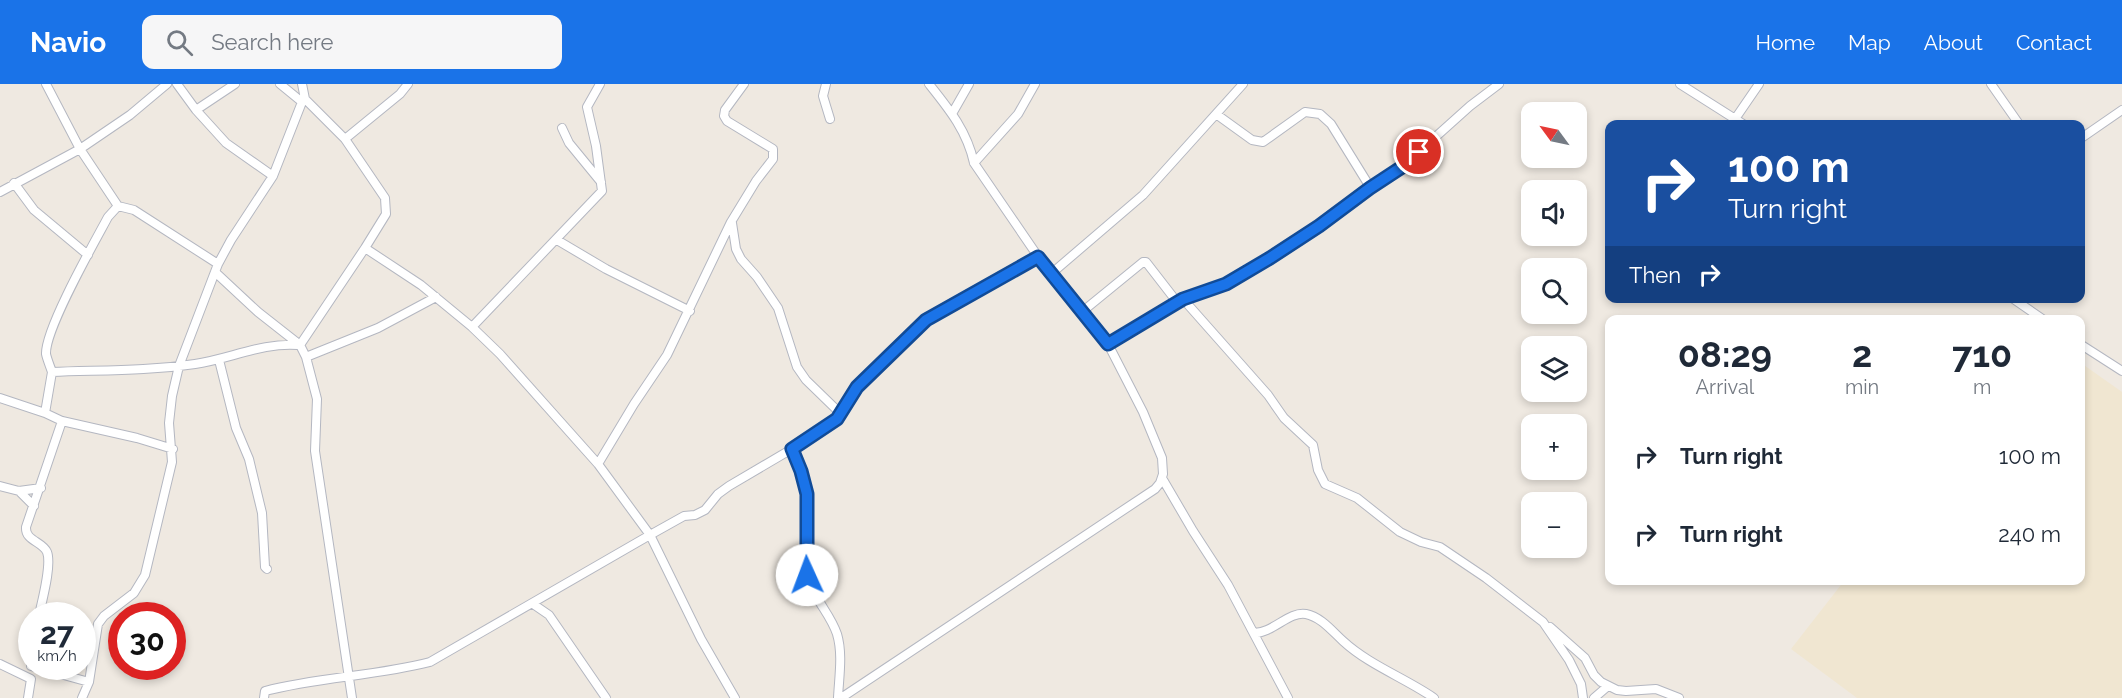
<!DOCTYPE html>
<html lang="en">
<head>
<meta charset="utf-8">
<style>
  body { margin:0; font-family:Raleway,sans-serif; background:#f6f6f7; color:#1f2937; height:100vh; display:flex; flex-direction:column; font-size:22px; white-space:nowrap }
  * { box-sizing:border-box; margin:0 }
  p { font-size:20px; color:#747a83 }
  .icon { flex:none; width:33px; height:33px; fill:none; stroke:currentColor; stroke-width:2; stroke-linecap:round; stroke-linejoin:round }
  .map { position:relative; flex:1; overflow:hidden }
  .sheet { position:absolute; left:1605px; top:231px; width:480px; height:270px; display:flex; flex-direction:column; background:#fff; border-radius:12px; box-shadow:0 3px 9px #0003 }
  .sheet>* { flex:none }
  .top-card { position:absolute; left:1605px; top:36px; width:480px; height:183px; border-radius:12px; box-shadow:0 3px 9px #0003; background:#1a4fa0; color:#fff; overflow:hidden }
  .needle { width:39px; rotate:303deg }
  .controls { position:absolute; left:1521px; top:18px; display:grid; gap:12px }
  .controls a { display:grid; place-items:center; width:66px; height:66px; border-radius:12px; background:#fff; box-shadow:0 3px 9px #0003; font-size:30px }
  .speed { position:absolute; left:18px; top:518px; display:flex; gap:12px; font-size:30px; font-weight:700; text-align:center }
  .speed>* { display:grid; place-content:center; width:78px; height:78px; border-radius:50%; background:#fff; box-shadow:0 3px 9px #0003; line-height:1 }
  .speed small { font-size:15px; font-weight:400 }
  .speed .limit { border:9px solid #d22; background:#fff; color:#111 }
  .pin { position:absolute; display:grid; place-items:center; width:51px; height:51px; color:#fff; margin:-26px; border:3px solid #fff; border-radius:50%; box-shadow:0 2px 6px #0007 }
  .me { position:absolute; width:66px; margin:-33px; rotate:358deg; stroke-linejoin:round; filter:drop-shadow(0 0 4px #0008) }
  .turn { display:flex; align-items:center; gap:21px; height:126px; padding:0 24px; font-size:27px }
  .turn .icon { width:78px; height:78px; stroke-width:2.5 }
  .turn b { display:block; font-size:42px; line-height:51px }
  .then { display:flex; align-items:center; height:57px; padding:0 24px; background:#0003; gap:12px; font-size:22px }
  .eta { display:flex; justify-content:space-evenly; align-items:center; height:102px; text-align:center }
  .eta b { font-size:36px; font-weight:700; line-height:42px }
  ul { padding:0; list-style:none }
  li { display:flex; align-items:center; gap:18px; height:78px; padding:0 24px }
  li div { flex:1 }
  li b { display:block; font-size:22px }
  li em { font-style:normal }
  header { display:flex; align-items:center; gap:36px; box-sizing:border-box; height:84px; padding:0 30px; background:#1a73e8; color:#fff }
  header strong { font-size:28px }
  nav { display:flex; gap:33px; margin-inline-start:auto; font-size:21px }
  .search { width:420px; height:54px; background:#f6f6f7; display:flex; align-items:center; gap:15px; box-sizing:border-box; padding:0 21px; border-radius:12px; color:#747a83; font-size:22px }
  .map>svg:first-child { display:block }
  .education { fill:#f0e6d1 }
  .lines { fill:none; stroke-linecap:round; stroke-linejoin:round }
  .minor-casing { stroke:#b4b7c1; stroke-width:10 }
  .minor { stroke:#fff; stroke-width:8 }
  .route-casing { stroke:#114b97; stroke-width:15 }
  .route { stroke:#1a73e8; stroke-width:10 }
</style>
</head>
<body>
<header>
<strong>Navio</strong>
<div class="search"><svg class="icon" aria-label="search" viewBox="0 0 24 24"><circle cx="10" cy="10" r="6"/><path d="M15 15l6 6"/></svg>Search here</div>
<nav><a>Home</a><a>Map</a><a>About</a><a>Contact</a></nav>
</header>
<div class="map">
<svg width="2122" height="614" viewBox="0 0 2122 614">
  <rect width="100%" height="100%" fill="#efe9e1"/>
  <path class="education" d="M2081 279 2122 308V614H1857L1791 565 1844 497 2080 496Z"/>
  <g class="lines">
    <g class="minor-casing">
      <path id="minor" d="M46 0 80 65 118 122 108 133C94 159 45 245 46 270 47 275 50 282 52 288
        M177 0 196 26 226 59 273 92
        M280 0 302 18
        M826 0 823 12 830 35
        M1680 0 1743 40
        M1991 0 2019 40
        M196 26 235 0
        M953 28 969 0
        M1216 30 1252 56 1263 58 1305 28 1320 30 1331 40 1370 103
        M1735 35 1759 0
        M562 44 569 59 601 98
        M345 55 400 10 408 0
        M2080 55 2122 26
        M974 79 1018 30 1035 0
        M14 99 34 126 88 171
        M0 108 80 65 130 31 167 0
        M118 122 134 126 218 180
        M732 139 736 165 741 175 757 193 778 224 797 283 806 296 841 330
        M557 156 606 185 690 227
        M365 164 421 201 472 243 500 270 598 380 650 451 701 555 735 614
        M215 188 258 228 300 261 306 273 317 315 315 367 352 614
        M1052 189 1143 111 1243 0
        M2012 214 2044 236
        M1183 215 1268 311 1284 334 1313 361 1318 386 1325 400 1357 414 1400 448 1421 458 1440 463 1486 494 1543 538 1569 576 1581 600 1583 614
        M1083 227 1143 178H1146L1177 218
        M472 243 602 107 596 62 587 23 600 0
        M1108 260 1183 215 1226 200 1319 142 1370 103 1402 83 1470 22 1499 0
        M2080 260 2122 287
        M300 261 365 164 386 130 385 114 345 55 305 15 302 0
        M306 273 378 244 436 213
        M219 276 236 344 249 375 262 429 265 483 267 485
        M0 314 45 329 52 288C99 286 148 287 195 280 229 275 264 258 298 261
        M45 329 62 337 137 354 173 365
        M792 365C798 380 804 394 807 409 810 436 801 466 808 492 814 516 830 529 837 550 843 570 839 593 838 614
        M598 380 634 320 667 271 731 138 756 97 773 75V65L727 37 724 32 725 26 744 0
        M1162 394 1193 447 1228 501 1288 614
        M0 402 19 407 41 404
        M19 407 34 422
        M533 520 549 531 606 614
        M39 531C42 517 52 481 47 468 42 457 25 457 26 443L62 337
        M1550 543 1585 574 1594 591 1601 598 1617 606 1626 607 1656 605 1679 614
        M1254 549C1273 549 1289 527 1306 530 1321 533 1332 547 1343 557 1369 581 1405 594 1434 614
        M0 580 31 595 28 614
        M31 582 89 598
        M82 614 89 598 98 540 104 532 134 509 145 491 172 378 169 339 172 312 179 282 218 180 231 156 273 92 302 18 305 15
        M264 614 265 607C319 593 376 592 430 578L650 451 684 432 695 431 705 426 718 410 729 402 802 359 837 335 857 303 926 236 991 201 1038 173
        M841 614 1155 405 1160 399 1163 390 1162 374 1143 328 1108 260 1037 171 974 79C967 47 949 25 929 0
        M1594 614 1608 602"/>
    </g>
    <use href="#minor" class="minor"/>
  </g>
  <g class="lines">
    <g class="route-casing">
      <path id="route" d="M807 491V410L801 387 792 365 837 335 857 303 926 236 1038 173 1108 260 1183 215 1226 200 1270 174 1319 142 1370 104 1402 83 1419 68"/>
    </g>
    <use href="#route" class="route"/>
  </g>
</svg>
<div class="controls">
<a><svg class="needle" viewBox="-14 -14 28 28"><path d="M0-13l5 13h-10z" fill="#e53935"/><path d="M0 13l5-13h-10z" fill="#747a83"/></svg></a>
<a><svg class="icon" aria-label="sound" viewBox="0 0 24 24"><path d="M4 9h4l5-4v14l-5-4H4zM17 9q2 3 0 6"/></svg></a>
<a><svg class="icon" aria-label="search" viewBox="0 0 24 24"><circle cx="10" cy="10" r="6"/><path d="M15 15l6 6"/></svg></a>
<a><svg class="icon" aria-label="layers" viewBox="0 0 24 24"><path d="M12 4l9 5-9 5-9-5zM3 14l9 5 9-5"/></svg></a>
<a>+</a>
<a>−</a>
</div>
<div class="speed"><div>27<small>km/h</small></div><div class="limit">30</div></div>
<div class="pin" style="left:1419px;top:68px;background:#d93025"><svg class="icon" aria-label="arrive" viewBox="0 0 24 24"><path d="M6 21V4h12l-3 4 3 4H6"/></svg></div>
<svg class="me" style="left:807px;top:491px" viewBox="-20 -20 40 40"><circle r="19" fill="#fff"/><path d="M0-13L10 11 0 6-10 11z" fill="#1a73e8"/></svg>
<div class="top-card">
<div class="turn"><svg class="icon" aria-label="right" viewBox="0 0 24 24"><path d="M7 20v-9h11M14 6l5 5-5 5"/></svg><div><b>100 m</b>Turn right</div></div>
<div class="then">Then<svg class="icon" aria-label="right" viewBox="0 0 24 24"><path d="M7 20v-9h11M14 6l5 5-5 5"/></svg></div>
</div>
<section class="sheet">
<div class="eta">
<div><b>08:29</b><p>Arrival</p></div>
<div><b>2</b><p>min</p></div>
<div><b>710</b><p>m</p></div>
</div>
<ul>
<li><svg class="icon" aria-label="right" viewBox="0 0 24 24"><path d="M7 20v-9h11M14 6l5 5-5 5"/></svg><div><b>Turn right</b></div><em>100 m</em></li>
<li><svg class="icon" aria-label="right" viewBox="0 0 24 24"><path d="M7 20v-9h11M14 6l5 5-5 5"/></svg><div><b>Turn right</b></div><em>240 m</em></li>
</ul>
</section>
</div>
</body>
</html>
